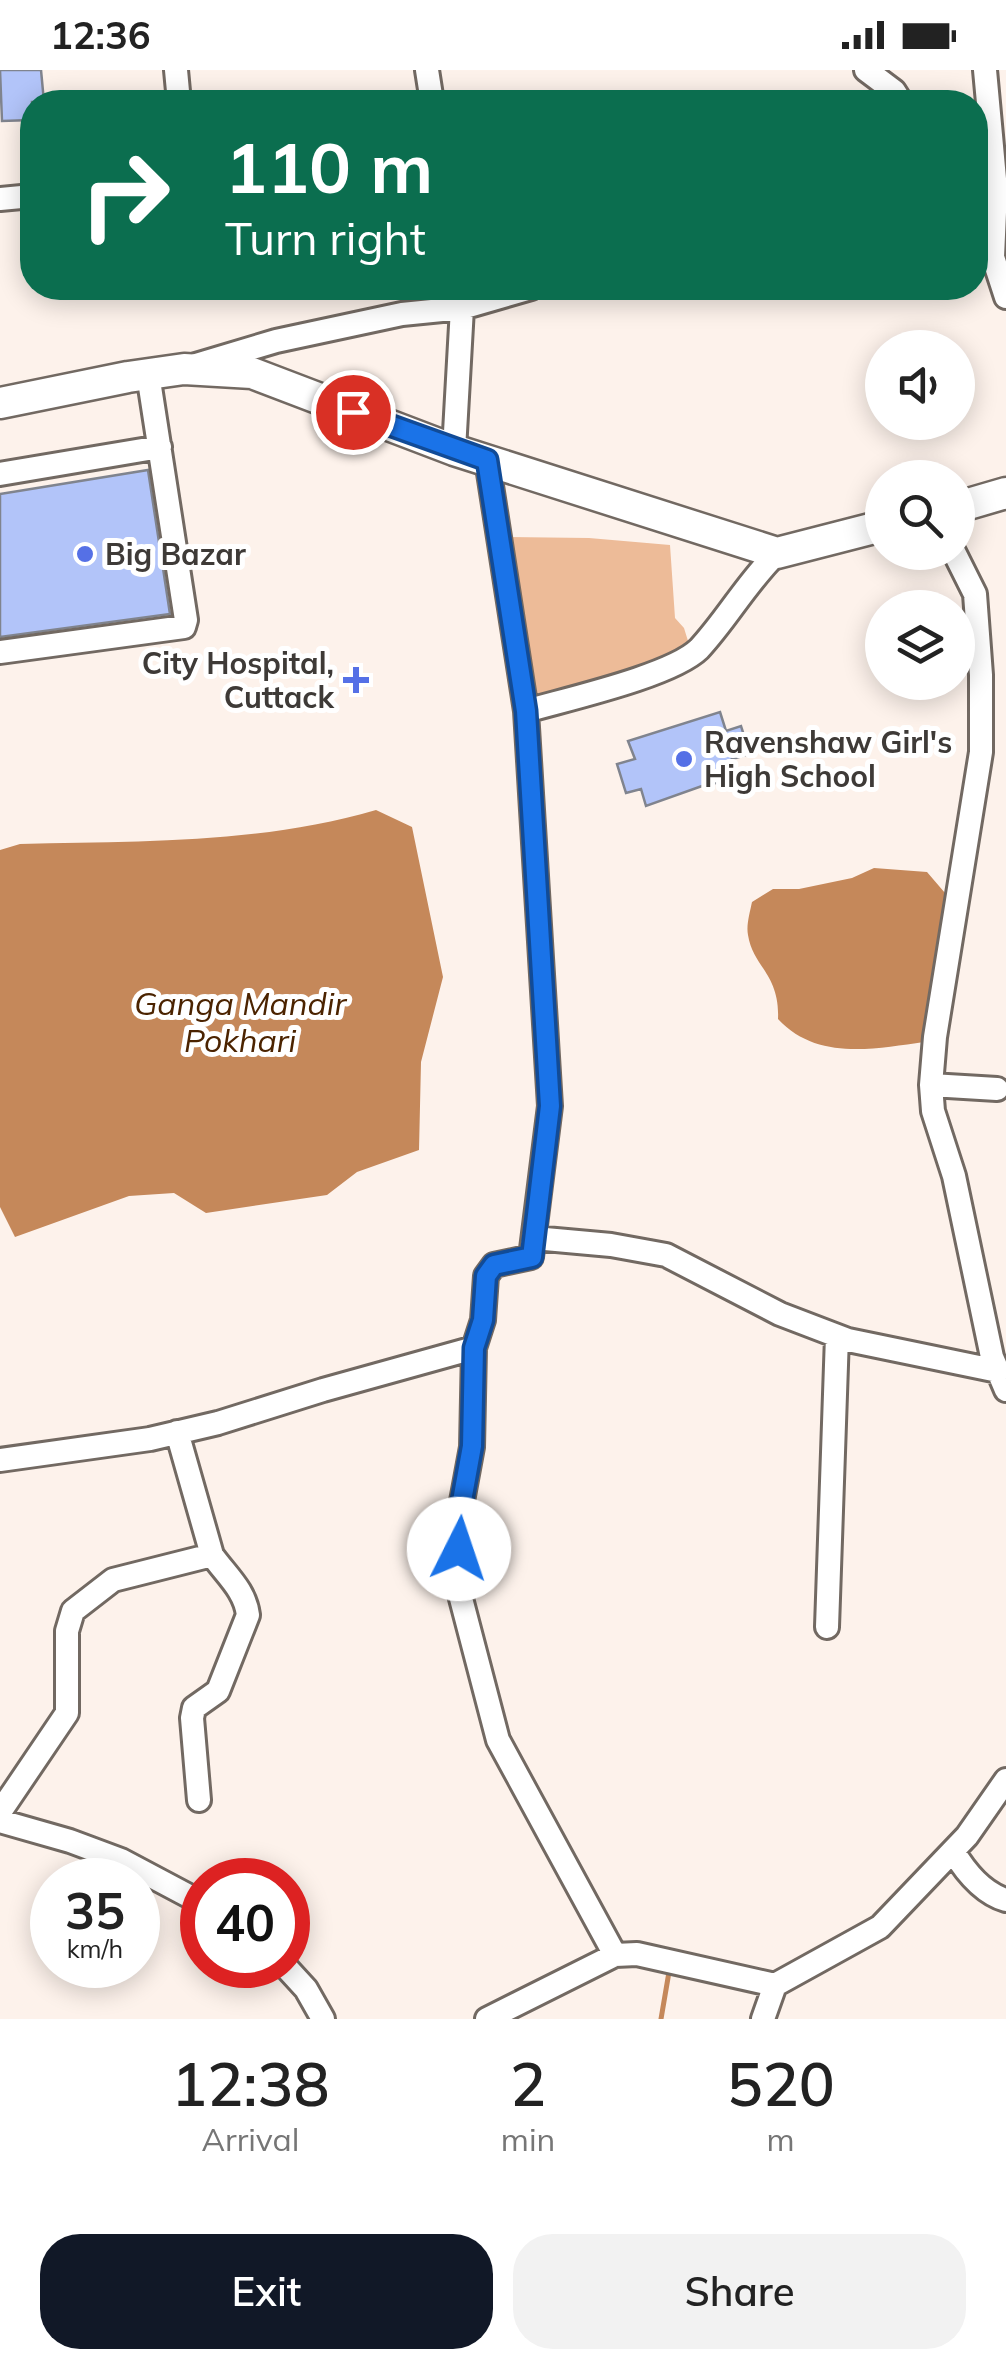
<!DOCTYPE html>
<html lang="en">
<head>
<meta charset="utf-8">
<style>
  body { margin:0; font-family:Mulish,sans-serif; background:#f2f2f2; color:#222; height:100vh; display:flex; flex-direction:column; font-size:38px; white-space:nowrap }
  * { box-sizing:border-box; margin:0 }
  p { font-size:32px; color:#767676 }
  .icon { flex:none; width:55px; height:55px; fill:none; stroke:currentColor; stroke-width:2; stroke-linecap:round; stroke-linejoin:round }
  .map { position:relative; height:1949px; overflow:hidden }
  .drawer { display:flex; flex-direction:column; background:#fff; flex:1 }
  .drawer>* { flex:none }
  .hud { position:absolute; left:20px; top:20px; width:968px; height:210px; border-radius:40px; box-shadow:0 5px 25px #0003; background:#0b6e4f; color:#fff; overflow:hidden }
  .controls { position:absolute; left:865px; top:260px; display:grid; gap:20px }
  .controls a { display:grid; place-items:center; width:110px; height:110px; border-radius:50%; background:#fff; box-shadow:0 5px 25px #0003; font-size:50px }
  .speed { position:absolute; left:30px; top:1788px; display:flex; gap:20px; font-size:50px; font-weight:700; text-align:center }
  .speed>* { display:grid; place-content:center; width:130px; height:130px; border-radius:50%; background:#fff; box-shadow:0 5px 25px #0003; line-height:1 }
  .speed small { font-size:25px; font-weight:400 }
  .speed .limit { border:15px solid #d22; background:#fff; color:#111 }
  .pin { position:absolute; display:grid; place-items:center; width:85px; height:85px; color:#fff; margin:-42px; border:5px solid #fff; border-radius:50%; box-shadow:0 2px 10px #0007 }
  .me { position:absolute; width:110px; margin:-55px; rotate:4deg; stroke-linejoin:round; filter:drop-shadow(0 0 8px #0008) }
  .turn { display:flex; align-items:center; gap:35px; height:210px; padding:0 40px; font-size:45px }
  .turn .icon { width:130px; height:130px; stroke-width:2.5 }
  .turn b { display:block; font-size:70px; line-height:85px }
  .eta { display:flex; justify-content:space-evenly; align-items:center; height:170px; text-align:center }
  .eta b { font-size:60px; font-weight:600; line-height:70px }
  .cta { display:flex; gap:20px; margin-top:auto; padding:20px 40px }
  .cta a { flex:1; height:115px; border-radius:40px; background:#111827; color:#fff; font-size:40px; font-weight:600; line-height:115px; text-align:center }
  .cta a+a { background:#f2f2f2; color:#222 }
  .status { display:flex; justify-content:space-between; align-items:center; height:70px; padding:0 50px; background:#fff; direction:ltr }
  .status svg { height:28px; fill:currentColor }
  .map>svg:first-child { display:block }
  .green { fill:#edbb98 }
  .water { fill:#c5885a }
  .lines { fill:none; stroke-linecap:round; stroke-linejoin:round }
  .stream { stroke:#c5885a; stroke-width:5 }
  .building { fill:#b2c4f9; stroke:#80848e; stroke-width:2.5 }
  .minor-casing { stroke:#726962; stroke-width:28 }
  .major-casing { stroke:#726962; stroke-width:35 }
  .minor { stroke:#fff; stroke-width:22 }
  .major { stroke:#fff; stroke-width:30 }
  .route-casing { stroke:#114b97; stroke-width:25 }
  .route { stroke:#1a73e8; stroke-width:18 }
  .poi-dot { fill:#5570e6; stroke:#fff; stroke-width:4 }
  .labels { text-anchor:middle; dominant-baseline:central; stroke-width:10; stroke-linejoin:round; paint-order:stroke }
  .poi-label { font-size:30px; font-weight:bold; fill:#3e3a37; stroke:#fff; text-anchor:start }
  .water-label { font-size:32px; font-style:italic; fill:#4b2300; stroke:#fff }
</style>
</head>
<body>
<div class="status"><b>12:36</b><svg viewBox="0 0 49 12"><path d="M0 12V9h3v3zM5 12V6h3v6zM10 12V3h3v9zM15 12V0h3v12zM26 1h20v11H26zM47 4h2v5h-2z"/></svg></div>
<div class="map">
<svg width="1006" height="1949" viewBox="0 0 1006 1949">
  <rect width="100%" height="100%" fill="#fdf2eb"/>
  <path class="green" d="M507 467 589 468 670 475 675 548 684 558 688 571 677 590 536 625Z"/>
  <path class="water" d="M376 740 412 757 443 907 421 992 419 1080 357 1102 327 1125 206 1143 174 1123 129 1126 15 1167 0 1137V780L20 774C139 771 260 774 376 740Z
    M874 798 927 802 945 823 924 972C874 979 817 991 778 949 780 904 753 897 748 865 746 855 750 842 752 832L773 819H799L852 808Z"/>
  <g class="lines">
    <path class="stream" d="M661 1949 669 1902"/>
  </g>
  <path class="building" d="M0 0H41L44 32H32V50L2 51Z
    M148 400 170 544 0 567V424Z
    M720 642 726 661 741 656 750 684 732 689 739 708 702 716 646 736 641 719 626 723 617 694 635 689 628 671Z"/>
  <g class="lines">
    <g class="minor-casing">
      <path id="minor" d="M176 0 179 32
        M427 0 432 32
        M866 0 894 21 901 32
        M985 0 996 120 993 187 1006 227
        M0 129 32 126
        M196 295 276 271 402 244 462 238 531 218
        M454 380 462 238
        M487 390 526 641 550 1036 531 1187 494 1195 486 1206 483 1250 474 1278 472 1377 460 1442 458 1517 498 1670 615 1885 487 1949
        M0 404 160 377
        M954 482 975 524 981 605V682L935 967 931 1015 933 1041 954 1106 992 1287 1006 1320
        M0 582 184 557 186 550 148 304
        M526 641C567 629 671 606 699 579 727 549 747 512 777 483
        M931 1015 997 1019
        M534 1168 611 1175 666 1185 780 1244 848 1270 998 1301
        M0 1390 150 1369 218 1353 323 1320 474 1278
        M827 1557 837 1266
        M199 1730 192 1648 194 1638 218 1621 248 1545C245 1520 226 1505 212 1485
        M0 1742 67 1643V1561L73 1541 113 1510 212 1485 177 1362
        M0 1751 70 1771 121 1790 202 1833
        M953 1781C965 1801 982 1823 1006 1830
        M615 1885 637 1884 775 1915
        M284 1895 306 1919 323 1949
        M763 1949 775 1915 880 1857 967 1766 1006 1710"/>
    </g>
    <g class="major-casing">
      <path id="major" d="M0 333 128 307 184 299 252 303 454 380 777 483 882 456
        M958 437 1006 423"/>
    </g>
    <use href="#minor" class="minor"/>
    <use href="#major" class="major"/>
  </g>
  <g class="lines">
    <g class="route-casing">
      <path id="route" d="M353 342 487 390 526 641 550 1036 532 1187 494 1195 486 1206 483 1250 474 1278 472 1376 460 1442 459 1479"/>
    </g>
    <use href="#route" class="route"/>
  </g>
  <g class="poi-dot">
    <circle cx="85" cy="484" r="10"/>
    <path d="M351 595h10v10h10v10h-10v10h-10v-10h-10v-10h10z"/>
    <circle cx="684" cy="689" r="10"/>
  </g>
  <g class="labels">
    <g class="poi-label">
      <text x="105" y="484">Big Bazar</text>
      <text x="334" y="593" text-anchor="end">City Hospital,<tspan x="334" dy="34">Cuttack</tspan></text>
      <text x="704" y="672">Ravenshaw Girl's<tspan x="704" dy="34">High School</tspan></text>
    </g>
    <g class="water-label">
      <text x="240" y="933">Ganga Mandir<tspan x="240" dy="37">Pokhari</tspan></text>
    </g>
  </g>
</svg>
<div class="controls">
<a><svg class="icon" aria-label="sound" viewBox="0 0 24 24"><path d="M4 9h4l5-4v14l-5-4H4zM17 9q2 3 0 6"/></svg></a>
<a><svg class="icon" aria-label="search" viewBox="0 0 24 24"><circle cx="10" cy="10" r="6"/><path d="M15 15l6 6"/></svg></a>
<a><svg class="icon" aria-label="layers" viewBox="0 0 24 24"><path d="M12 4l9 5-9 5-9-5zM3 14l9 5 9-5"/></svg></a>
</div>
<div class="speed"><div>35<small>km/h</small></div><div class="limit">40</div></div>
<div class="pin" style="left:353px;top:342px;background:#d93025"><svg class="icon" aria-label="arrive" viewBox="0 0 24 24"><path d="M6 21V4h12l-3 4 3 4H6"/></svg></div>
<svg class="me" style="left:459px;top:1479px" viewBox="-20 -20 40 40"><circle r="19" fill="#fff"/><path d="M0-13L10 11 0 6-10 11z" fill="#1a73e8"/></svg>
<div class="hud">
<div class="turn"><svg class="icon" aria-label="right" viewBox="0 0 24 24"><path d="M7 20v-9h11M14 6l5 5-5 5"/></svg><div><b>110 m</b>Turn right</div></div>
</div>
</div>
<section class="drawer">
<div class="eta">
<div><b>12:38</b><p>Arrival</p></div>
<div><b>2</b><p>min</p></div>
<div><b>520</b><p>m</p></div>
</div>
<div class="cta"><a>Exit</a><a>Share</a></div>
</section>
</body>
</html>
